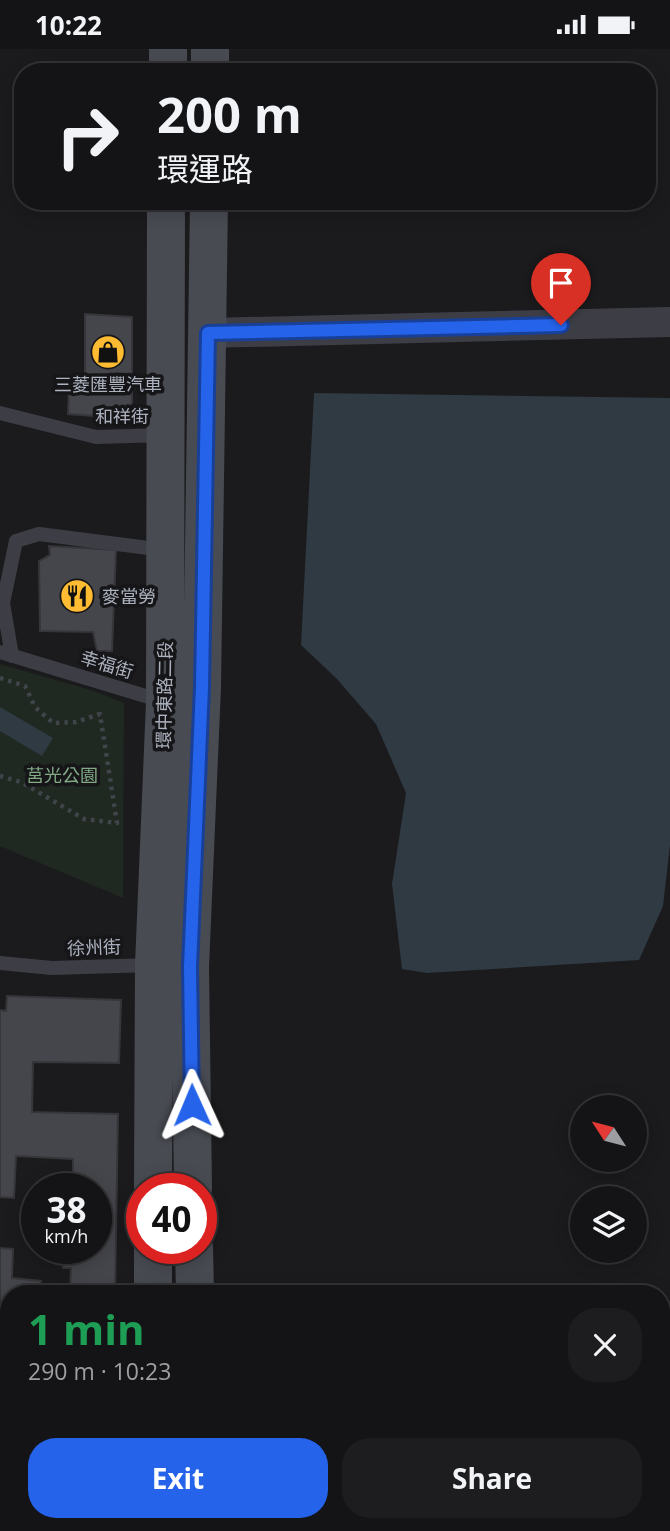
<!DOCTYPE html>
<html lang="en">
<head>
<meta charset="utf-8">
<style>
  body { margin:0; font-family:"Open Sans","Noto Sans TC",sans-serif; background:#1d1d1f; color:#f1f3f6; height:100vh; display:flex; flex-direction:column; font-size:26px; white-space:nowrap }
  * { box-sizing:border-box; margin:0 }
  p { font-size:23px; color:#9d9ea1 }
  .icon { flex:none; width:38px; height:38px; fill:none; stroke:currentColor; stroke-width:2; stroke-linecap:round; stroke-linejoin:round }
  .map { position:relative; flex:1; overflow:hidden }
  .sheet { position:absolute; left:0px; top:1236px; width:670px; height:247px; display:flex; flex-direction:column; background:#141416; border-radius:28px 28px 0 0; box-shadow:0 4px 18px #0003,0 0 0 2px #333335 }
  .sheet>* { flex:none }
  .top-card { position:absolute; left:14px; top:14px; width:642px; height:147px; border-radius:28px; box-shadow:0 4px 18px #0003,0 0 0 2px #333335; background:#141416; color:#f1f3f6; overflow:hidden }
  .needle { width:46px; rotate:306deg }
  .controls { position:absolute; left:570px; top:1046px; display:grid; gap:14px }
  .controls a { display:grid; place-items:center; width:77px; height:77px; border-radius:50%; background:#141416; box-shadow:0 4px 18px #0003,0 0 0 2px #333335; font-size:35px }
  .speed { position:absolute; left:21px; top:1124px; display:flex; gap:14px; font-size:35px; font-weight:700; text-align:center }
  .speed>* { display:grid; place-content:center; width:91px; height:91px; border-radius:50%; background:#141416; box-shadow:0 4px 18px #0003,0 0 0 2px #333335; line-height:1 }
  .speed small { font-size:18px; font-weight:400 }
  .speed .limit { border:10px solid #d22; background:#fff; color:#111 }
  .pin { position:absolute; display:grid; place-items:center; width:60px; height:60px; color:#fff; margin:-72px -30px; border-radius:50% 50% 50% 0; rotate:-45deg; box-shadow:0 0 7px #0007 }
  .pin .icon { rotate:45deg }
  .me { position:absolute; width:77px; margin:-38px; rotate:359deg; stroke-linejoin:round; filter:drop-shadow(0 0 5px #0008) }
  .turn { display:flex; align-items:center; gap:24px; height:147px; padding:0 28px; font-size:32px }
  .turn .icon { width:91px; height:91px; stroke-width:2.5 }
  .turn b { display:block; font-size:49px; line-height:60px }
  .round { display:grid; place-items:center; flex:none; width:74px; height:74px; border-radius:28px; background:#1d1d1f }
  .overview { display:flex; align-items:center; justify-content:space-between; height:119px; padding:0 28px }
  h1 { font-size:42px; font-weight:700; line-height:52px; color:#1e9e55 }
  .action { display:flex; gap:14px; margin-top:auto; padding:14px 28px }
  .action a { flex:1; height:80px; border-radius:28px; background:#2563eb; color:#fff; font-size:28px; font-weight:700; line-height:80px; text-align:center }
  .action a+a { background:#1d1d1f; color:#f1f3f6 }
  .status { display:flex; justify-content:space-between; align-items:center; height:49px; padding:0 35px; background:#141416; direction:ltr }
  .status svg { height:19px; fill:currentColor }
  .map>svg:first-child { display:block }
  .green { fill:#202921 }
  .water { fill:#2f3a43 }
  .building { fill:#45464b; stroke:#35353a; stroke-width:2 }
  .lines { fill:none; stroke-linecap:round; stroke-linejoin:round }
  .path { stroke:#41444a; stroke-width:4.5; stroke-dasharray:3.5 5; stroke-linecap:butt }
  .lane { stroke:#3d3e45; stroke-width:14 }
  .street { stroke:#3d3e45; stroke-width:30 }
  .secondary { stroke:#494b53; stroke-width:38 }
  .route-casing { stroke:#184099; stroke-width:18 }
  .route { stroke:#2563eb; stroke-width:12 }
  .labels { text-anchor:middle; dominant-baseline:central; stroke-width:7; stroke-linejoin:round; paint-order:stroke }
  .poi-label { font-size:18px; fill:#acb2be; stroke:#161619 }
  .street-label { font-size:18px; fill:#acb2be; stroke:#161619 }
  .park-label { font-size:18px; fill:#82aa85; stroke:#161619 }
</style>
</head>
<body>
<div class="status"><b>10:22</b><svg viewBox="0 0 49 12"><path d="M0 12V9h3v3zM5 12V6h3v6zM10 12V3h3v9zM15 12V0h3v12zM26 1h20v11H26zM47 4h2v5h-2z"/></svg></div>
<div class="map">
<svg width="670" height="1482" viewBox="0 0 670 1482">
  <rect width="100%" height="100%" fill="#1b1b1d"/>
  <path class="green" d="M0 615 94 642 124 654 123 849 0 797Z"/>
  <path class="water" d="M314 344 670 349V796L663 857 639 911 427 924 402 920 392 835 406 744 376 675 336 629 301 596Z
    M0 658 53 689 42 707 0 682Z"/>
  <path class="building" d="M85 265 132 268V354L120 369 68 365 69 338 85 341Z
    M49 497 116 501 112 602H97L93 583 40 582 39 512 50 506Z
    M7 947 121 951 119 1014 33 1013 32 1063 118 1065 115 1244H70L71 1219H63V1199H96V1139H73V1110L16 1107 14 1149 0 1148V961L6 962Z
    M0 1199 13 1200 12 1229 41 1232 40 1236 67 1238 66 1244H9V1278L3 1277V1262L0 1261Z
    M0 1325 9 1327V1355H0Z"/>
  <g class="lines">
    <path class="path" d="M0 629 25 637 35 658 53 674 76 673 100 665 117 774 84 770 21 733 0 727"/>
    <path class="lane" d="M0 364 96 388 165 386
      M0 603 162 652
      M12 607 3 554 16 492 39 485 164 501
      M0 914 52 919 152 916"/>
    <path class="street" d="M208 284 670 273
      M0 1296 9 1298"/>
    <path class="secondary" d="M168 23V0
      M210 23V0
      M153 1139 154 916 165 653 166 152
      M193 1139 190 918 202 638 209 152
      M194 1199 195 1244
      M153 1244V1199
      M662 1319 670 1320
      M662 1365 670 1366
      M193 1474V1482
      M152 1482V1474"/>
  </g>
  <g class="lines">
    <g class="route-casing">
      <path id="route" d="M192 1056 190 918 202 638 208 284 561 276"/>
    </g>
    <use href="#route" class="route"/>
  </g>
  <defs>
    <g id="shop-disc" transform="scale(1.75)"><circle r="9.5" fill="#ffbb31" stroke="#161619"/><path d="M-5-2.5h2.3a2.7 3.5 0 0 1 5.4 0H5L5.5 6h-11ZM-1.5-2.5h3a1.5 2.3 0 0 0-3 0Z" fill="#111"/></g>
    <g id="restaurant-disc" transform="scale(1.75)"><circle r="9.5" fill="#ffbb31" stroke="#161619"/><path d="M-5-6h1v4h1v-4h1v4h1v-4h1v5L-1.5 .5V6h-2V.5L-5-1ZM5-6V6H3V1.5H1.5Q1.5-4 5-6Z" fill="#111"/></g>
  </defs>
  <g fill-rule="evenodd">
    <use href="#shop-disc" x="108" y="303"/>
    <use href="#restaurant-disc" x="77" y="547"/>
  </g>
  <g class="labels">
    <g class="poi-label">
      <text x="108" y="335">三菱匯豐汽車</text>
      <text x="102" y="547" text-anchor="start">麥當勞</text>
    </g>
    <g class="street-label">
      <text x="122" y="367">和祥街</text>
      <text transform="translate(107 615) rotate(17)">幸福街</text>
      <text transform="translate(164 646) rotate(-89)">環中東路二段</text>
      <text transform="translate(94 898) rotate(-2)">徐州街</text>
    </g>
    <g class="park-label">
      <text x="62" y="726">莒光公園</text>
    </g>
  </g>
</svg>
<div class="controls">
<a><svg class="needle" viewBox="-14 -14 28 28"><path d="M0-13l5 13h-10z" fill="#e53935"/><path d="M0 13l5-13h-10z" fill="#9d9ea1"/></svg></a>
<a><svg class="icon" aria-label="layers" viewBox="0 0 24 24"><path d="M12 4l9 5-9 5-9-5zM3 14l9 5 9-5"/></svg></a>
</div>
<div class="speed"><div>38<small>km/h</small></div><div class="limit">40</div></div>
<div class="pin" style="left:561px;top:276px;background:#d93025"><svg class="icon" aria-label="arrive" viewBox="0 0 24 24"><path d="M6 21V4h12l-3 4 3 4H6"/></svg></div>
<svg class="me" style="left:192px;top:1056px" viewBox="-20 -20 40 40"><path d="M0-17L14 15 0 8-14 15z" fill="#2563eb" stroke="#fff" stroke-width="4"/></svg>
<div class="top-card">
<div class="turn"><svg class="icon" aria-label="right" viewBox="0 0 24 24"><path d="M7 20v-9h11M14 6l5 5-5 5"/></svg><div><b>200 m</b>環運路</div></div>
</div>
<section class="sheet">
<div class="overview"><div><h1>1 min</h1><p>290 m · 10:23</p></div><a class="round"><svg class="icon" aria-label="close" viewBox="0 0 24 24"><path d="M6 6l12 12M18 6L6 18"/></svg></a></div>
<div class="action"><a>Exit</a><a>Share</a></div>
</section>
</div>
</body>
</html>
